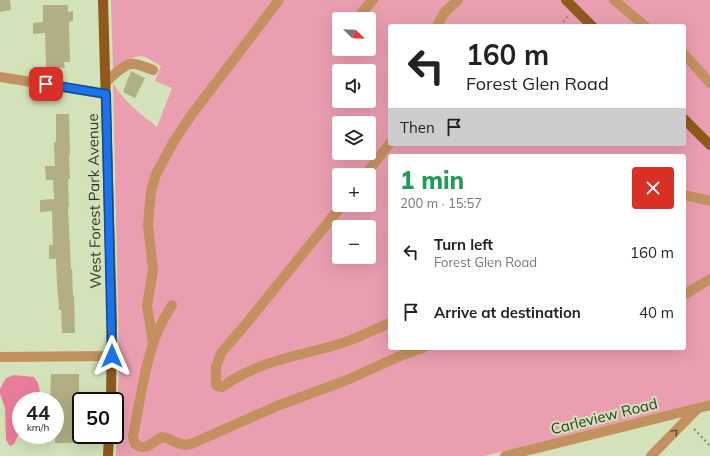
<!DOCTYPE html>
<html lang="en">
<head>
<meta charset="utf-8">
<style>
  body { margin:0; font-family:Mulish,sans-serif; background:#f2f2f2; color:#222; height:100vh; display:flex; flex-direction:column; font-size:15px; white-space:nowrap }
  * { box-sizing:border-box; margin:0 }
  p { font-size:13px; color:#767676 }
  .icon { flex:none; width:22px; height:22px; fill:none; stroke:currentColor; stroke-width:2; stroke-linecap:round; stroke-linejoin:round }
  .map { position:relative; flex:1; overflow:hidden }
  .sheet { position:absolute; left:388px; top:154px; width:298px; height:196px; display:flex; flex-direction:column; background:#fff; border-radius:4px; box-shadow:0 4px 16px #0002 }
  .sheet>* { flex:none }
  .guide { position:absolute; left:388px; top:24px; width:298px; height:122px; border-radius:4px; box-shadow:0 4px 16px #0002; background:#fff; color:#222; overflow:hidden }
  .needle { width:26px; rotate:113deg }
  .controls { position:absolute; left:332px; top:12px; display:grid; gap:8px }
  .controls a { display:grid; place-items:center; width:44px; height:44px; border-radius:4px; background:#fff; box-shadow:0 4px 16px #0002; font-size:20px }
  .speed { position:absolute; left:12px; top:392px; display:flex; gap:8px; font-size:20px; font-weight:700; text-align:center }
  .speed>* { display:grid; place-content:center; width:52px; height:52px; border-radius:50%; background:#fff; box-shadow:0 4px 16px #0002; line-height:1 }
  .speed small { font-size:10px; font-weight:400 }
  .speed .limit { border:2px solid #111; border-radius:6px; background:#fff; color:#111 }
  .pin { position:absolute; display:grid; place-items:center; width:34px; height:34px; color:#fff; margin:-17px; border-radius:8px; box-shadow:0 2px 6px #0006 }
  .me { position:absolute; width:44px; margin:-22px; rotate:0deg; stroke-linejoin:round; filter:drop-shadow(0 0 3px #0008) }
  .turn { display:flex; align-items:center; gap:14px; height:84px; padding:0 12px; font-size:18px }
  .turn .icon { width:52px; height:52px; stroke-width:2.5 }
  .turn b { display:block; font-size:28px; line-height:34px }
  .then { display:flex; align-items:center; height:38px; padding:0 12px; background:#0003; gap:8px; font-size:15px }
  .round { display:grid; place-items:center; flex:none; width:42px; height:42px; border-radius:4px; background:#f2f2f2 }
  .summary { display:flex; align-items:center; justify-content:space-between; height:68px; padding:0 12px }
  h1 { font-size:24px; font-weight:800; line-height:30px; color:#1e9e55 }
  ul { padding:0; list-style:none }
  li { display:flex; align-items:center; gap:12px; height:60px; padding:0 12px }
  li div { flex:1 }
  li b { display:block; font-size:15px }
  li em { font-style:normal }
  .map>svg:first-child { display:block }
  .green { fill:#ea9eb0; fill-rule:evenodd }
  .forest { fill:#ea7c9a }
  .building { fill:#b2af85 }
  .lines { fill:none; stroke-linecap:round; stroke-linejoin:round }
  .path { stroke:#838d70; stroke-width:2; stroke-dasharray:2 3; stroke-linecap:butt }
  .minor { stroke:#c39060; stroke-width:10 }
  .major { stroke:#8f591e; stroke-width:10 }
  .oneway { stroke:#5e5339 }
  .route-casing { stroke:#114b97; stroke-width:10 }
  .route { stroke:#1a73e8; stroke-width:7 }
  .labels { text-anchor:middle; dominant-baseline:central; stroke-width:4; stroke-linejoin:round; paint-order:stroke }
  .street-label { font-size:15px; fill:#333928; stroke:#d3e2b9 }
</style>
</head>
<body>
<div class="map">
<svg width="710" height="456" viewBox="0 0 710 456">
  <rect width="100%" height="100%" fill="#d3e2b9"/>
  <path class="green" d="M111 0H710V400L484 456H116L119 356 113 83C123 101 141 114 157 127L172 88 155 81 161 66C155 63 147 57 141 56 131 56 120 67 113 72ZM339 19H369V49H339ZM390 26H684V144H390ZM339 71H369V101H339ZM339 123H369V153H339ZM390 156H684V348H390ZM339 175H369V205H339ZM339 227H369V257H339Z"/>
  <path class="forest" d="M14 375 34 377 38 383 42 401H21V429L14 444 10 446 6 440 5 408 0 394V389L6 378Z"/>
  <path class="building" d="M0 0H10L11 10 0 12Z
    M43 5H68V12L73 11V21L69 22 70 62H64L65 68H46L45 33 33 34V23L43 22Z
    M131 71 145 78 135 98 123 92Z
    M56 114H69L70 155H69L70 179H68L69 207H68L71 269H72L73 296 74 295 75 333H62L61 310H59L57 282 56 259H49V245H53L52 211 40 212V200L54 199 53 180H46L45 166H55L54 142H56Z
    M51 374H79V400H81V411H78L79 432H81V443H55V401H50Z"/>
  <g class="lines">
    <path class="path" d="M560 26 568 16
      M694 429 710 446"/>
    <path class="minor" d="M614 0 645 26
      M362 12 373 0
      M437 26 444 13 458 0
      M684 54 710 83
      M0 77 106 94
      M106 82C113 76 125 62 135 64 141 65 147 68 153 70
      M365 175 390 143
      M684 195 710 201
      M342 205 246 324 221 353 216 367V384L217 386 222 387C256 362 297 356 336 345 355 340 372 330 390 323
      M684 295 710 279
      M172 305C164 318 157 330 153 344 143 374 139 406 133 437L135 444C146 452 152 442 162 437 174 439 177 447 191 444L277 406 347 380 402 355 423 348
      M153 343 147 306 153 270 148 225 151 191 156 174 174 141 192 114 279 0
      M0 357 112 356
      M505 456 710 405
      M651 456 697 409"/>
    <path class="major" d="M103 0 112 322 111 401
      M566 0 592 26
      M684 119 710 145
      M108 456 109 435"/>
  </g>
  <defs><path id="oneway-chevron" d="M-2-3.5L2.5 0L-2 3.5" fill="none" stroke-width="1.6" stroke-linecap="round" stroke-linejoin="round"/></defs>
  <use class="oneway" href="#oneway-chevron" transform="translate(675 432) rotate(-46)"/>
  <g class="lines">
    <g class="route-casing">
      <path id="route" d="M46 84 106 94 112 356"/>
    </g>
    <use href="#route" class="route"/>
  </g>
  <g class="labels">
    <g class="street-label">
      <text transform="translate(94 201) rotate(-91)">West Forest Park Avenue</text>
      <text transform="translate(604 416) rotate(-14)">Carleview Road</text>
    </g>
  </g>
</svg>
<div class="controls">
<a><svg class="needle" viewBox="-14 -14 28 28"><path d="M0-13l5 13h-10z" fill="#e53935"/><path d="M0 13l5-13h-10z" fill="#767676"/></svg></a>
<a><svg class="icon" aria-label="sound" viewBox="0 0 24 24"><path d="M4 9h4l5-4v14l-5-4H4zM17 9q2 3 0 6"/></svg></a>
<a><svg class="icon" aria-label="layers" viewBox="0 0 24 24"><path d="M12 4l9 5-9 5-9-5zM3 14l9 5 9-5"/></svg></a>
<a>+</a>
<a>−</a>
</div>
<div class="speed"><div>44<small>km/h</small></div><div class="limit">50</div></div>
<div class="pin" style="left:46px;top:84px;background:#d93025"><svg class="icon" aria-label="arrive" viewBox="0 0 24 24"><path d="M6 21V4h12l-3 4 3 4H6"/></svg></div>
<svg class="me" style="left:112px;top:356px" viewBox="-20 -20 40 40"><path d="M0-17L14 15 0 8-14 15z" fill="#1a73e8" stroke="#fff" stroke-width="4"/></svg>
<div class="guide">
<div class="turn"><svg class="icon" aria-label="left" viewBox="0 0 24 24"><path d="M17 20v-9H6M10 6l-5 5 5 5"/></svg><div><b>160 m</b>Forest Glen Road</div></div>
<div class="then">Then<svg class="icon" aria-label="arrive" viewBox="0 0 24 24"><path d="M6 21V4h12l-3 4 3 4H6"/></svg></div>
</div>
<section class="sheet">
<div class="summary"><div><h1>1 min</h1><p>200 m · 15:57</p></div><a class="round" style="background:#d93025;color:#fff"><svg class="icon" aria-label="close" viewBox="0 0 24 24"><path d="M6 6l12 12M18 6L6 18"/></svg></a></div>
<ul>
<li><svg class="icon" aria-label="left" viewBox="0 0 24 24"><path d="M17 20v-9H6M10 6l-5 5 5 5"/></svg><div><b>Turn left</b><p>Forest Glen Road</p></div><em>160 m</em></li>
<li><svg class="icon" aria-label="arrive" viewBox="0 0 24 24"><path d="M6 21V4h12l-3 4 3 4H6"/></svg><div><b>Arrive at destination</b></div><em>40 m</em></li>
</ul>
</section>
</div>
</body>
</html>
